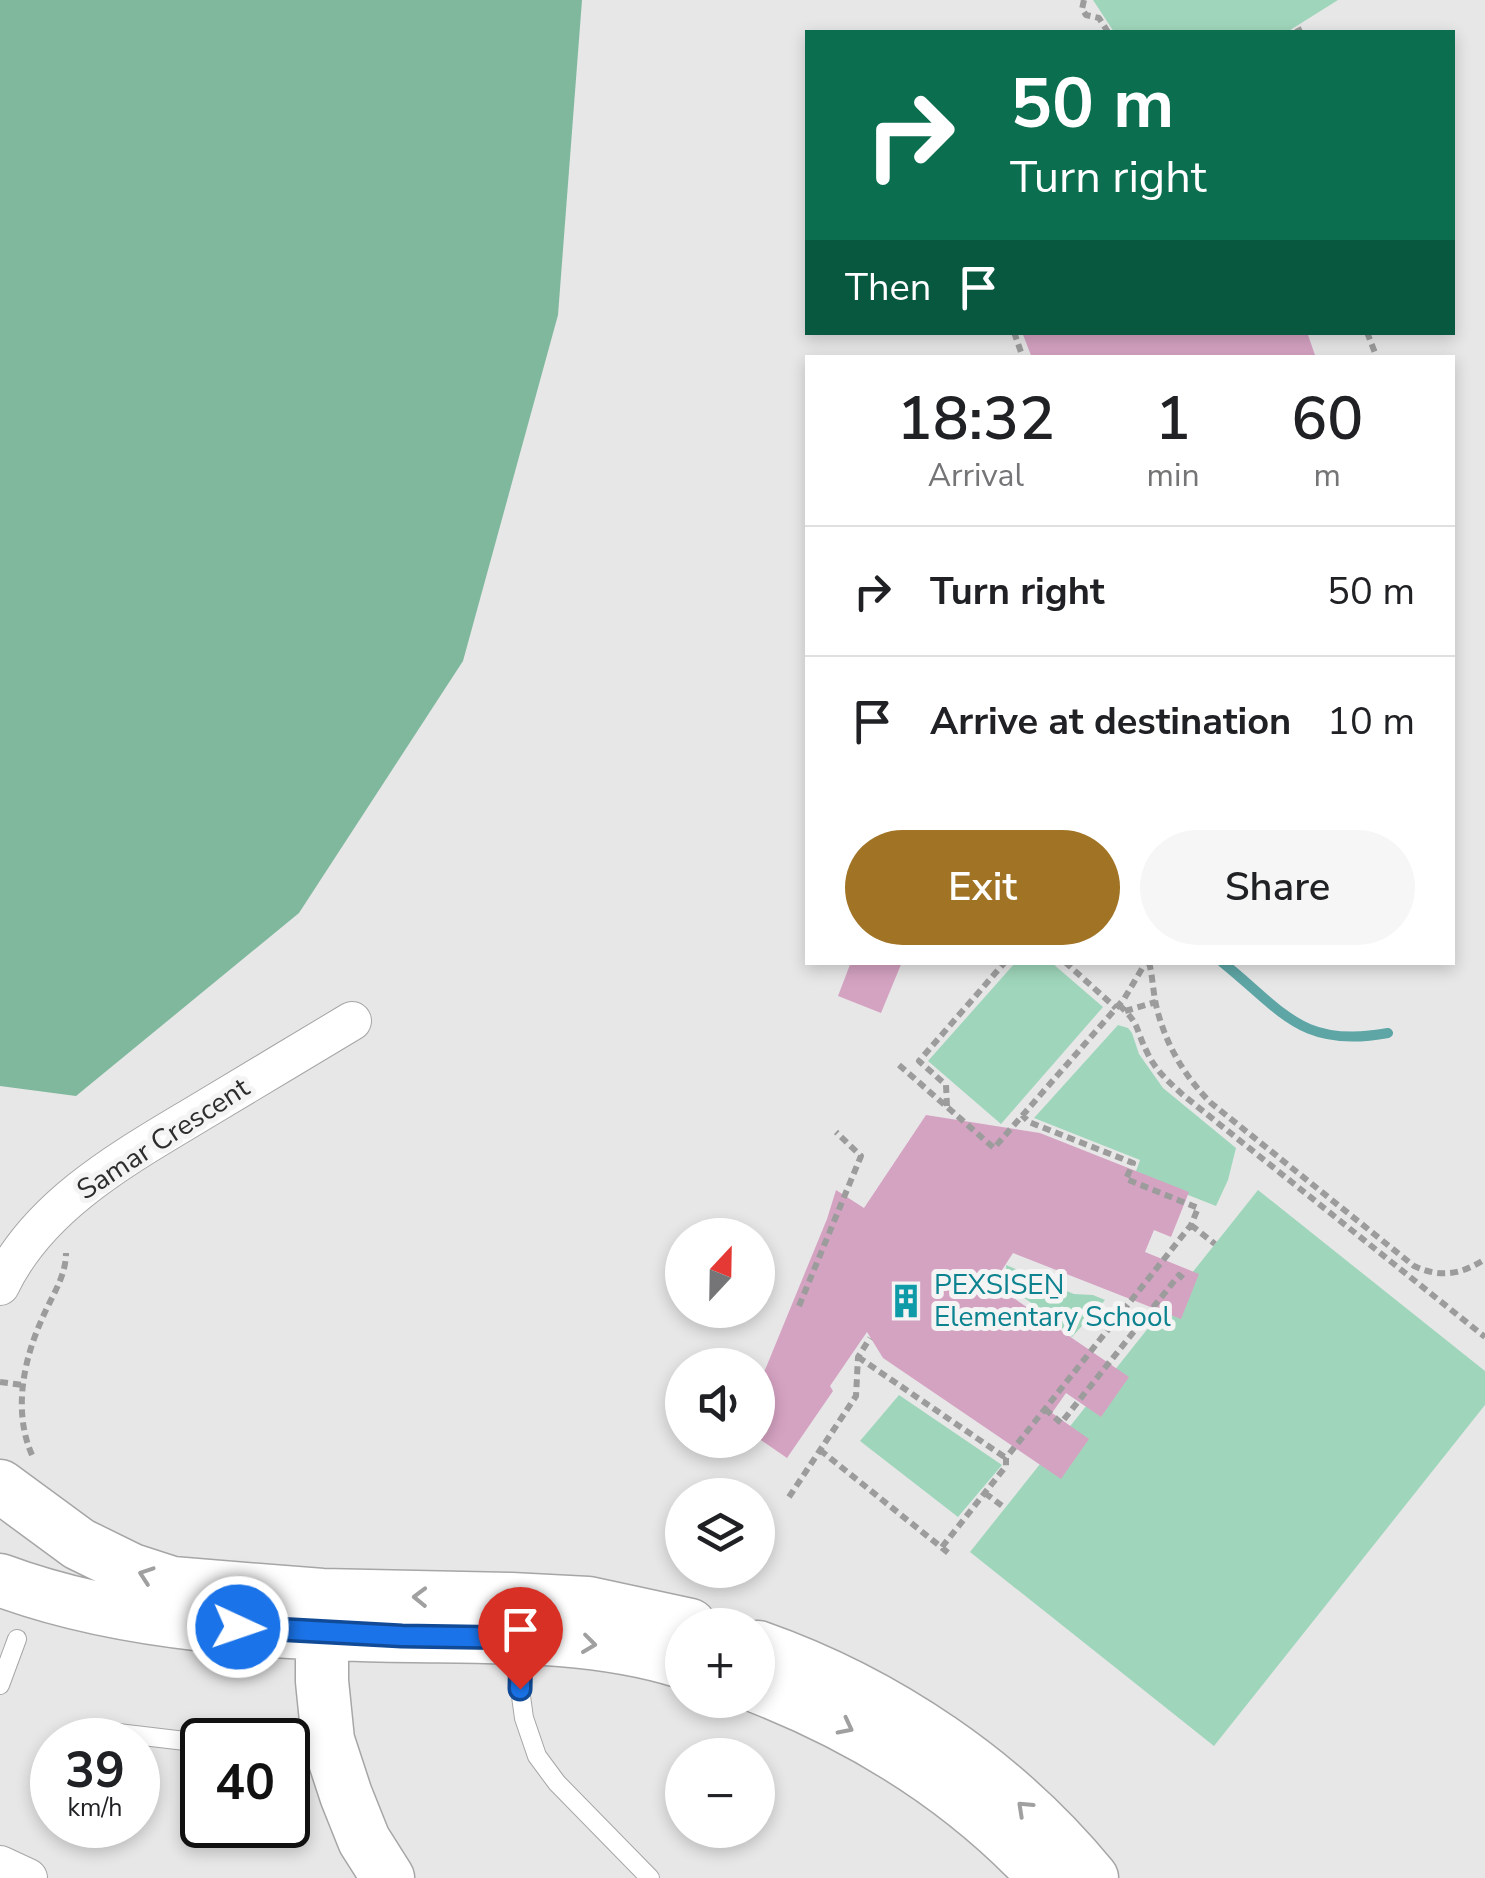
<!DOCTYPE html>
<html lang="en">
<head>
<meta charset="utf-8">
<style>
  body { margin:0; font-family:"Nunito Sans",sans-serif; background:#f6f6f6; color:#202124; height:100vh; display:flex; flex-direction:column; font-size:38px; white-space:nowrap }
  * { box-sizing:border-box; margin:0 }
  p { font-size:32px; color:#757577 }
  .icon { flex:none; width:55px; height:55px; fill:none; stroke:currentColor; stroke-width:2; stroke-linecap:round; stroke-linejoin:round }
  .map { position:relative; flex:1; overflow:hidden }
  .drawer { position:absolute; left:805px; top:355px; width:650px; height:610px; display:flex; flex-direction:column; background:#fff; border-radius:0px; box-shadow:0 5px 15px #0003 }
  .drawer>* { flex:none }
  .hud { position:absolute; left:805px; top:30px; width:650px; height:305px; border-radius:0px; box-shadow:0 5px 15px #0003; background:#0b6e4f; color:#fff; overflow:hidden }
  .needle { width:65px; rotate:22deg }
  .tools { position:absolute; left:665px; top:1218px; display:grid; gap:20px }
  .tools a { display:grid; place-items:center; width:110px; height:110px; border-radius:50%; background:#fff; box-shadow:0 5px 15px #0003; font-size:50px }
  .speed { position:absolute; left:30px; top:1718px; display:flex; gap:20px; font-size:50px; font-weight:700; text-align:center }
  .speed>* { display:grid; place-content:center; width:130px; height:130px; border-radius:50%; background:#fff; box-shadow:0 5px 15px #0003; line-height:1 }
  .speed small { font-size:25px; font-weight:400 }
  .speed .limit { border:5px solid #111; border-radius:15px; background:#fff; color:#111 }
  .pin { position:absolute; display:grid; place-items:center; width:85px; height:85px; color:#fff; margin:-102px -42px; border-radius:50% 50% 50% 0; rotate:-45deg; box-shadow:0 0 10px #0007 }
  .pin .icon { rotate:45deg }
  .me { position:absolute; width:110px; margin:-55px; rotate:93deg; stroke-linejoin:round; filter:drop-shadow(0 0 8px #0008) }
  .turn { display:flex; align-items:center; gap:35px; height:210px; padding:0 40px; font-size:45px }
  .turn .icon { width:130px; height:130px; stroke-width:2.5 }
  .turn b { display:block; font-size:70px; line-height:85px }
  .then { display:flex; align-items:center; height:95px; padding:0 40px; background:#0003; gap:20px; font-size:38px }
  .eta { display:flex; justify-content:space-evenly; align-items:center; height:170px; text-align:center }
  .eta b { font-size:60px; font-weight:600; line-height:70px }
  .button { display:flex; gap:20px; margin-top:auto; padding:20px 40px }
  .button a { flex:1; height:115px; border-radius:60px; background:#a17425; color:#fff; font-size:40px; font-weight:600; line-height:115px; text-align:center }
  .button a+a { background:#f6f6f6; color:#202124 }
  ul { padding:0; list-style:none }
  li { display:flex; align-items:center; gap:30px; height:130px; padding:0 40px; border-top:2px solid #e0e0e0 }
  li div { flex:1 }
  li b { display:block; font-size:38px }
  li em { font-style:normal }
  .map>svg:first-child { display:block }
  .green { fill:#9fd6bb }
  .forest { fill:#80b89d }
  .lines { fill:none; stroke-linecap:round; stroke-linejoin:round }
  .stream { stroke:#5ea5a5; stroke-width:10 }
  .building { fill:#d5a3c2 }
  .lane-casing { stroke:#a6a6a7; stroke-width:20 }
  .street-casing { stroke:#a6a6a7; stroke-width:40 }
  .secondary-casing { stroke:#a6a6a7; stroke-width:55 }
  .path { stroke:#9c9c9d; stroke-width:6; stroke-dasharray:8 5; stroke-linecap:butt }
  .lane { stroke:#fff; stroke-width:18 }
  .street { stroke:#fff; stroke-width:38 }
  .secondary { stroke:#fff; stroke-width:52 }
  .oneway { stroke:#a0a0a1 }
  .route-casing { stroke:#114b97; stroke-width:25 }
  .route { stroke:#1a73e8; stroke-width:18 }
  .labels { text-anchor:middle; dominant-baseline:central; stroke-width:10; stroke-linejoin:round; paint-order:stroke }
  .street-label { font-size:28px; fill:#2d2d2e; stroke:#f4f4f5 }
  .culture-label { font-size:28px; fill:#0d838f; stroke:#f4f4f5; text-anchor:start }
</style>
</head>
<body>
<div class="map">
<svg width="1485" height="1878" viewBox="0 0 1485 1878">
  <rect width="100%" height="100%" fill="#e7e7e8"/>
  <path class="green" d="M1093 0H1338L1287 32H1114Z
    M1015 963H1052L1103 1007 1001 1124 928 1061Z
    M1118 1025 1128 1028 1132 1033 1139 1054 1163 1088 1236 1148 1228 1180 1216 1206 1135 1174 1140 1160 1034 1118Z
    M1258 1190 1485 1371V1405L1214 1746 970 1552Z
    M1006 1265 1018 1270V1272L1074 1294 1093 1295 1105 1300 1072 1337 1047 1314 1007 1286Z
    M899 1395 1002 1465 958 1517 860 1441Z"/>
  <path class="forest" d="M0 0H582L558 315 463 661 299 913 76 1096 0 1086Z"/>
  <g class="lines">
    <path class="stream" d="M1222 962C1283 1011 1301 1049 1388 1033"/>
  </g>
  <path class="building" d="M1022 332H1307L1316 358H1032Z
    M851 962H902L881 1013 838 996Z
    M926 1115 1040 1133 1189 1192 1171 1237 1154 1230 1145 1252 1199 1274 1181 1319 1013 1253 993 1284 1129 1377 1101 1417 1066 1393 1052 1413 1089 1439 1061 1479 883 1358 867 1332 830 1386 833 1391 787 1458 758 1438V1387L827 1219 836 1190 864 1208Z"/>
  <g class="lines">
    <g class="lane-casing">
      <path id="lane" d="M521 1643 520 1689 524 1718 537 1756 557 1783 650 1878
        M0 1685 17 1639
        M118 1733 202 1743
        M288 1745 322 1741"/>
    </g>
    <g class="street-casing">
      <path id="street" d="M0 1286C40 1202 131 1154 207 1108 255 1079 304 1050 352 1021
        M0 1865 28 1878"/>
    </g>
    <g class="secondary-casing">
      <path id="secondary" d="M0 1486 79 1544 132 1570 172 1583 322 1595 511 1599 588 1603 690 1625
        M0 1580C126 1627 278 1634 412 1636 502 1637 595 1635 682 1662
        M322 1598V1681L328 1740 346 1795 364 1840 388 1878
        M758 1647C886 1692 1006 1773 1092 1878
        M758 1687C865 1729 966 1792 1045 1878"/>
    </g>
    <path class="path" d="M1084 0 1082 9 1086 15 1099 18 1108 32
      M1296 32 1302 29
      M1014 332 1023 358
      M1367 332 1377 358
      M1065 962 1116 1008
      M1149 962C1153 978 1153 994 1157 1009 1166 1045 1185 1077 1211 1103L1414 1266C1440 1278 1461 1275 1485 1259
      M1119 1005C1141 1025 1135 1029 1147 1052 1155 1070 1169 1082 1183 1095L1485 1337
      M1125 1011 1156 1002
      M899 1065 994 1148 1124 999 1146 962
      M947 1106 946 1085 919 1061 1005 962
      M1191 1225 1215 1244
      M799 1306 861 1156 836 1132
      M858 1357 1006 1458
      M0 1382 22 1385
      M1045 1409 1061 1423 1179 1275 1186 1281
      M820 1450 951 1555
      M32 1455C13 1412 23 1361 42 1319 51 1297 66 1277 66 1253
      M985 1493 1005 1508
      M789 1497 856 1396 858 1357 870 1338
      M942 1547 1006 1466V1458L1191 1225 1198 1208 1126 1179 1133 1163 1029 1122 1022 1115"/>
    <use href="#lane" class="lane"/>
    <use href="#street" class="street"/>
    <use href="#secondary" class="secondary"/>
  </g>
  <defs><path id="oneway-chevron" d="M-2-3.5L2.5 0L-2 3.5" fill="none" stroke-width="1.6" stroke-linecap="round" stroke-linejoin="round" transform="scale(2.5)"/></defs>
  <g class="oneway">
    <use href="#oneway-chevron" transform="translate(146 1575) rotate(-161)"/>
    <use href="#oneway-chevron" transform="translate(420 1597) rotate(-179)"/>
    <use href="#oneway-chevron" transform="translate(589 1644) rotate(7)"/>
    <use href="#oneway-chevron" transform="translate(846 1727) rotate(27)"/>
    <use href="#oneway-chevron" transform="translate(1024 1808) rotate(-137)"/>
  </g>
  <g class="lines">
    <g class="route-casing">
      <path id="route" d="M238 1627 402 1636 521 1638 520 1689"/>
    </g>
    <use href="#route" class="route"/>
  </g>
  <defs>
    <g id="building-bare" transform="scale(2.7)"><path d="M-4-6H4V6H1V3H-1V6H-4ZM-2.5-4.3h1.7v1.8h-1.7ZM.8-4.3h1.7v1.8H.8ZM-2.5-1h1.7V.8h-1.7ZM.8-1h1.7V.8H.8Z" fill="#0f9aa8" stroke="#f4f4f5" stroke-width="2.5" paint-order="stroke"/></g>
  </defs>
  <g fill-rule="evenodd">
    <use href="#building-bare" x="906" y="1301"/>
  </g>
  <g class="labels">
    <g class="street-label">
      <text transform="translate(163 1139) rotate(-33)">Samar Crescent</text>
    </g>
    <g class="culture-label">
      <text x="934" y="1285">PEXSISEṈ<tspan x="934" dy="32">Elementary School</tspan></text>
    </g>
  </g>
</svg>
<div class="tools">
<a><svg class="needle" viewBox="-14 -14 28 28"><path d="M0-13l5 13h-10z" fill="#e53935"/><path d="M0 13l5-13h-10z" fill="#757577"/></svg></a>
<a><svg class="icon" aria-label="sound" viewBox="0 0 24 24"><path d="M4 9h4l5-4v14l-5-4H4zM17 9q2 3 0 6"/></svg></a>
<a><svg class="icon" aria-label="layers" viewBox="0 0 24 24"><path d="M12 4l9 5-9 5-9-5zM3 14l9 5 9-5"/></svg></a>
<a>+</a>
<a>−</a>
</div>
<div class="speed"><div>39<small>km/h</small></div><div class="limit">40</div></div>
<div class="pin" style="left:520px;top:1689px;background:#d93025"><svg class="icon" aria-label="arrive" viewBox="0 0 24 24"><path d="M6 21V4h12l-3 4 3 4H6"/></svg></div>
<svg class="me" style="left:238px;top:1627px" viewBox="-20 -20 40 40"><circle r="17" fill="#1a73e8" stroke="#fff" stroke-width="3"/><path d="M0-11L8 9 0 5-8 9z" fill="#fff"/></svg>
<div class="hud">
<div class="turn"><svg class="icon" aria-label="right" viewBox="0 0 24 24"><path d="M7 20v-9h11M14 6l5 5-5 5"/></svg><div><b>50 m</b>Turn right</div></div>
<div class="then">Then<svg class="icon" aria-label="arrive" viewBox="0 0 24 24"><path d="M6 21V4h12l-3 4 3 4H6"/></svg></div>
</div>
<section class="drawer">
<div class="eta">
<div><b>18:32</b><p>Arrival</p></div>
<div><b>1</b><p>min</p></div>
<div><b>60</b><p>m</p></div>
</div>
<ul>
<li><svg class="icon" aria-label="right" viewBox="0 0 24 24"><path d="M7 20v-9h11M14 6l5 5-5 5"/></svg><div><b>Turn right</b></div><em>50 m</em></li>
<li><svg class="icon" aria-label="arrive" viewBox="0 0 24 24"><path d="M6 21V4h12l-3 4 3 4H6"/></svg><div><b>Arrive at destination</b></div><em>10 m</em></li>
</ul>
<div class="button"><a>Exit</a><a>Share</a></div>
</section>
</div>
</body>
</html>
